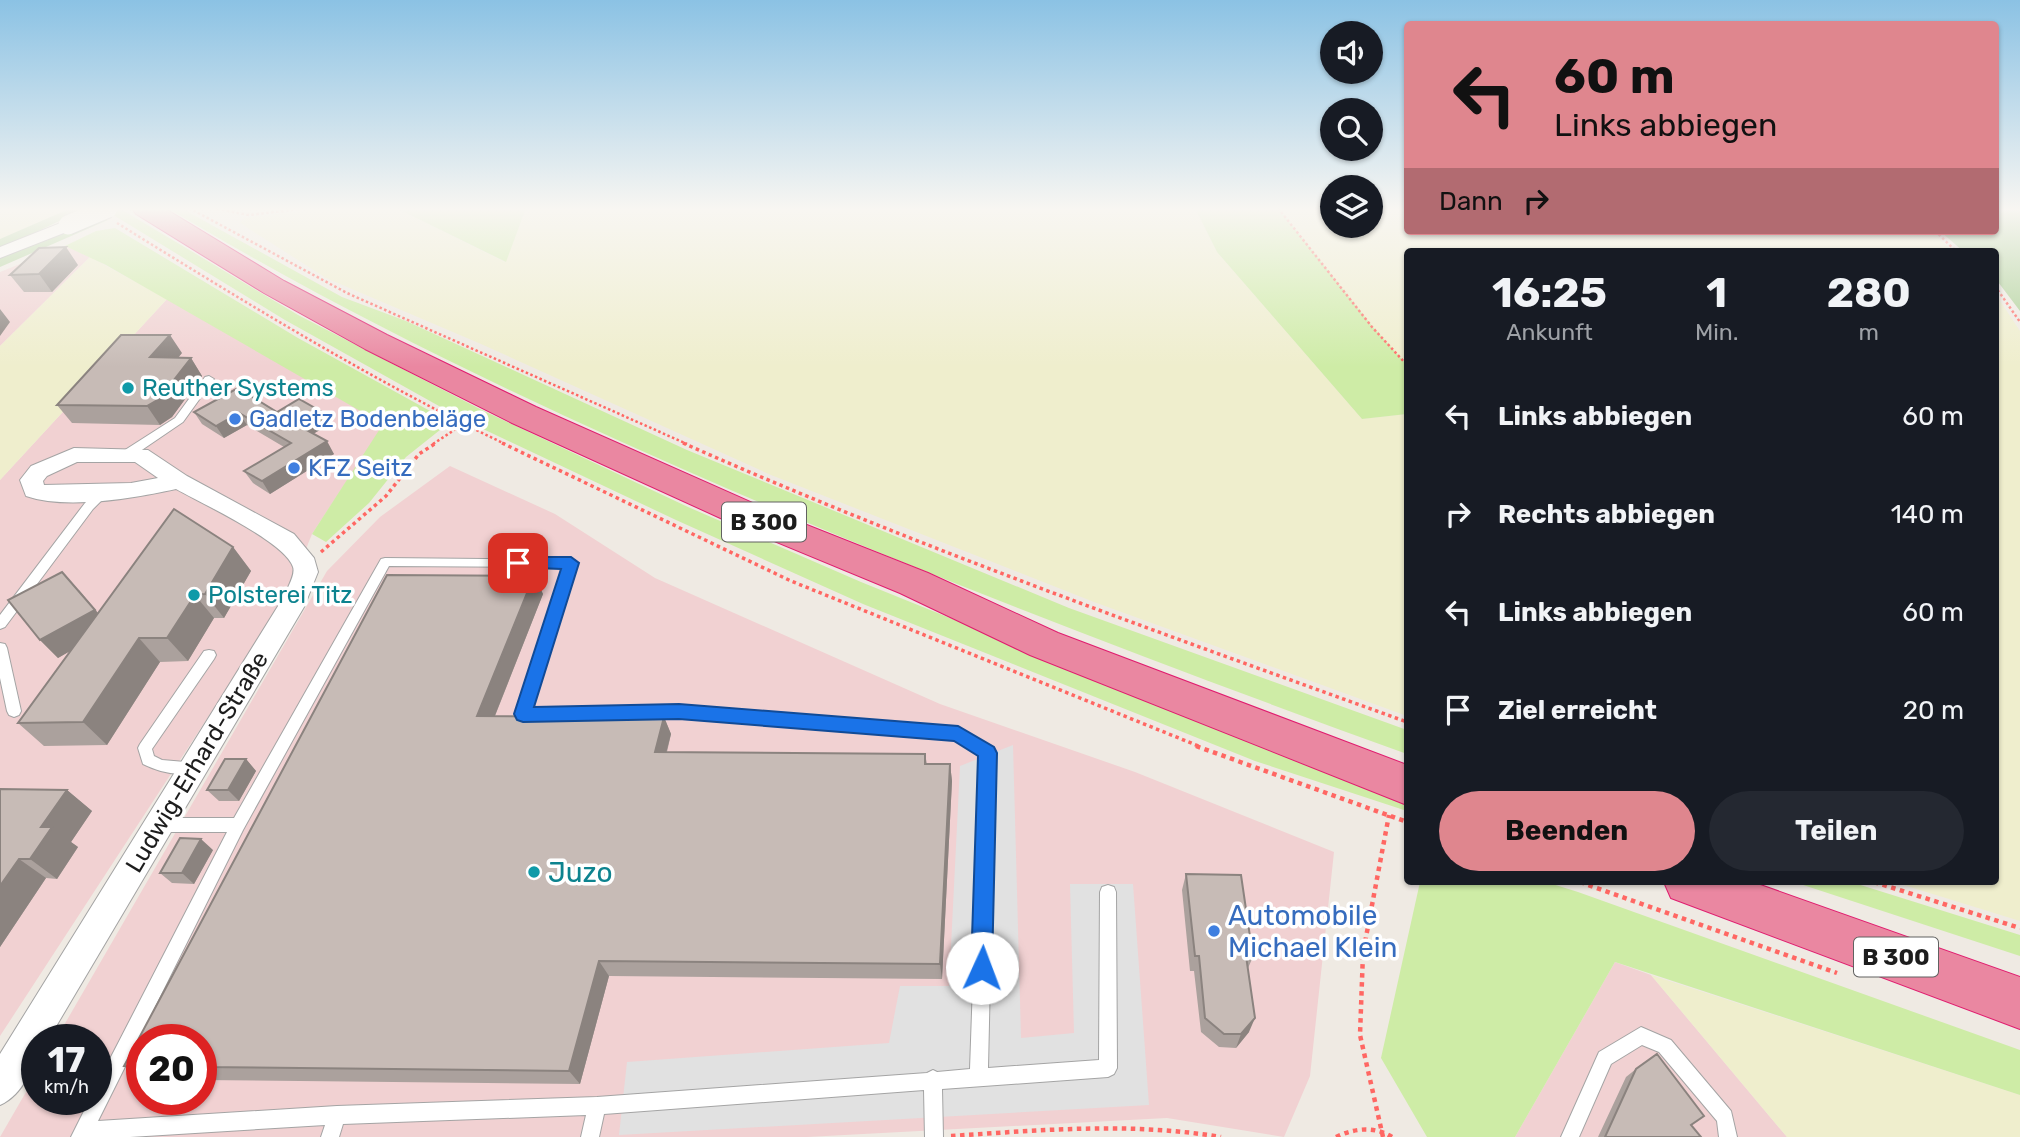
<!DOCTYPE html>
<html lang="de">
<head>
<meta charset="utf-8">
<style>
  body { margin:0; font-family:Rubik,sans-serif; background:#242831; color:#f1f3f6; height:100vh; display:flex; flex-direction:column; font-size:26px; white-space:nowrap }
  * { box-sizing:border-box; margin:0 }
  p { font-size:23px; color:#9ea1a6 }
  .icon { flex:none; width:38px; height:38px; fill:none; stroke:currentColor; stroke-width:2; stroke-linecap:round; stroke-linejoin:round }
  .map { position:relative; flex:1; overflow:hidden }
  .sheet { position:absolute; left:1404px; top:248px; width:595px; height:637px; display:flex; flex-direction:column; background:#171b24; border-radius:7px; box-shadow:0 2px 5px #0004 }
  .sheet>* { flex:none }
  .banner { position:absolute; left:1404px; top:21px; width:595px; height:214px; border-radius:7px; box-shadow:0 2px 5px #0004; background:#df868e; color:#111; overflow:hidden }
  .buttons { position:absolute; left:1320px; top:21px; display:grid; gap:14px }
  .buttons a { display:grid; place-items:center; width:63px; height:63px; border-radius:50%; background:#171b24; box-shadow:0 2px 5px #0004; font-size:35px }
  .speed { position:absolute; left:21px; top:1024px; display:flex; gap:14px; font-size:35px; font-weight:700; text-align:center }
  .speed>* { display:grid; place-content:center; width:91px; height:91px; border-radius:50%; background:#171b24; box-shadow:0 2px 5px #0004; line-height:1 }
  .speed small { font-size:18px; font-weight:400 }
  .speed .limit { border:10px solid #d22; background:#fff; color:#111 }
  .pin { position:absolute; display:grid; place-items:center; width:60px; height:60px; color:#fff; margin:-30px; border-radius:14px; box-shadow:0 4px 10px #0006 }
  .me { position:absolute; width:77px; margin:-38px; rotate:2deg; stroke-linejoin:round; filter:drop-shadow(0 0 5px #0008) }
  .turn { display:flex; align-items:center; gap:24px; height:147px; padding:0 35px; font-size:32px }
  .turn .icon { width:91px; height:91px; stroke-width:2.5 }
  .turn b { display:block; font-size:49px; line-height:60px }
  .then { display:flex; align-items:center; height:66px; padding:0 35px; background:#0003; gap:14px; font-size:26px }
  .eta { display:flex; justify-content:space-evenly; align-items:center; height:119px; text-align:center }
  .eta b { font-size:42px; font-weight:700; line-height:49px }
  .action { display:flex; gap:14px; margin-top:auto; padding:14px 35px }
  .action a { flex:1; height:80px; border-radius:42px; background:#df868e; color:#111; font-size:28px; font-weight:700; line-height:80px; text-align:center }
  .action a+a { background:#242831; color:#f1f3f6 }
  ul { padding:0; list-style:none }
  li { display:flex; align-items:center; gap:21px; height:98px; padding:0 35px }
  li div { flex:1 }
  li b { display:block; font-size:26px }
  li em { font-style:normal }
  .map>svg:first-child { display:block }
  .commercial { fill:#f1d1d2; fill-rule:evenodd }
  .farmland { fill:#efeecd }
  .grass { fill:#ceeca6 }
  .forest { fill:#abd095 }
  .parking { fill:#e1e1e1 }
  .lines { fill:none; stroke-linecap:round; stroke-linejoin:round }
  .lane-casing { stroke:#a4a4a4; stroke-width:2 }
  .street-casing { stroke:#a4a4a4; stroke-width:2 }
  .highway-casing { stroke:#e01d6f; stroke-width:2 }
  .path-far2 { stroke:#ff6763; stroke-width:2.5; stroke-dasharray:2.5 2.5; stroke-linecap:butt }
  .path-far1 { stroke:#ff6763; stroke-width:3.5; stroke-dasharray:3.5 3.5; stroke-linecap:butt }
  .path { stroke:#ff6763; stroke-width:4.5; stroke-dasharray:4.5 4.5; stroke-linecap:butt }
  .lane { fill:#fff; fill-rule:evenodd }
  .street { fill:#fff; fill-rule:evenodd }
  .highway { fill:#ea87a1; fill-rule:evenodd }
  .street-bridge-casing { stroke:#a4a4a4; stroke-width:21; stroke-linecap:butt }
  .street-bridge { stroke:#fff; stroke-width:19 }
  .wall { fill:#aba19d }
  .shaded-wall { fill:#8b837f }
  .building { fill:#c7bbb6; stroke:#8b837f; stroke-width:2 }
  .route { fill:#1a73e8; stroke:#114b97; stroke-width:2 }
  .culture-dot { fill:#0f9aa8; stroke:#fff; stroke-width:2.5 }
  .shop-dot { fill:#3f7fe0; stroke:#fff; stroke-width:2.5 }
  .labels { text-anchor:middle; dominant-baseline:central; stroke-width:7; stroke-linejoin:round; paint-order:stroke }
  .shield { fill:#fff; stroke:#616161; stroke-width:2 }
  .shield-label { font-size:23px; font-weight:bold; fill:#1d1d1d }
  .culture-label { font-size:24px; fill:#0d838f; stroke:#fff; text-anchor:start }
  .shop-label { font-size:24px; fill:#366cbe; stroke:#fff; text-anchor:start }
  .street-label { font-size:24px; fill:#1d1d1d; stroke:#fff }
  .near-culture-label { font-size:28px; fill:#0d838f; stroke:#fff; text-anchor:start }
  .near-shop-label { font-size:28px; fill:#366cbe; stroke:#fff; text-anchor:start }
</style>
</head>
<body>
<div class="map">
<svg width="2020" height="1137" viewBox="0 0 2020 1137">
  <rect width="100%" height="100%" fill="#efeae3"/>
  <path class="commercial" d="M65 246 90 257 0 346V272Z
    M167 299 384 424 312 534 287 596 0 1036V480Z
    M450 466 555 514 655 578 940 704 1135 772 1334 852 1310 1076 1284 1137 1167 1118 807 1137H0L37 1073V1099H96V1040L56 1039 327 571 380 517ZM142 1040H201V1099H142Z
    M1615 962 1651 975 1787 1137H1515Z"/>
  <path class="farmland" d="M0 208H71L0 239Z
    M328 208H396L505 262 526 208H1195L1217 252 1362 419 1407 414V716L1094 602 771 475 481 344 326 278 240 223 244 218Z
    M1278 208H1332V226H1370V208H1407V231H1932L1953 252H1407V365L1372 327Z
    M90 257 167 299 0 480V346Z
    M1995 293 2020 331V921L1894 882H1995Z
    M1651 975 2020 1095V1137H1787Z"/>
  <path class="grass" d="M102 208H119L298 315 482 410 688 507 861 582 1407 803V811L1255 761 863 604 676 520 464 420 285 320Z
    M168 208H181L342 297 406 321 687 450 1069 608 1407 730V754C1142 658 879 558 622 442 467 372 313 296 168 208Z
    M396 208H526L506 262Z
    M1195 208H1278L1372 326 1407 365V414L1362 419 1217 252Z
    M115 228 298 338 450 422 406 457 369 503 326 542 312 534 383 424 106 265 65 246 96 231Z
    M1420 882H1546L1578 892 2020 1050V1095L1615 962 1515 1137H1427L1381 1058Z
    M1794 882H1851L2020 935V956Z"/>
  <path class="forest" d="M71 208H87L0 249V239Z
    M1995 208H2020V311L1995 278V252H1964L1940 231H1995Z
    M98 218 108 220 0 267V257Z"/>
  <path class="parking" d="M1013 745 1021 1038 1074 1033 1070 884H1133L1149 1105 619 1135 627 1062 889 1043 900 986H949L960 766Z"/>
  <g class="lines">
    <g class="lane-casing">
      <path id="lane" d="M209 376 214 379 183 422 133 456H125L123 453 125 450 175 418 205 377Z
        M103 488 109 492 107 495 93 509 5 627 0 629V615L85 503 99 489Z
        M385 558 575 560 577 563 532 708 679 706 958 727 993 749 995 753 988 1068 1099 1060 1100 892 1102 887 1108 885 1114 887 1116 892 1117 1068 1114 1074 1108 1077 942 1089 943 1137H925L924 1090 604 1114 599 1137H581L586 1115 343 1124 339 1137H321L325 1125 130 1137H71L90 1099H96V1086L227 832H158L153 830 151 825 153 820 158 818H234L381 559ZM389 566 563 567 516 714 518 718 523 720 679 718 955 739 981 756 970 1069 937 1072 933 1070 927 1073 597 1097 337 1106 98 1121 243 830Z
        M0 643 5 644 7 648 21 711 19 715 14 717 9 715 7 711 0 678Z
        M209 650 214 651 216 655 214 659 152 749 154 756 162 760 197 763 199 767 197 771C179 777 159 772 143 764L138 748 140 744 204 651Z
        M1641 1027 1671 1040 1731 1111 1737 1137H1719L1717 1121 1659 1052 1642 1045 1611 1064 1579 1137H1561L1599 1052Z"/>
    </g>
    <g class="street-casing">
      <path id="street" d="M68 220 74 221 77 225 74 229 0 258V247Z
        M74 448 148 450 187 476 294 534 314 558 318 572 304 607 48 1040H37C37 1064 23 1095 0 1105V1054L283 598C286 590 296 575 293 567 285 542 201 503 176 489 135 498 66 510 26 496L20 480 31 466ZM77 462H135L158 478 131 483 44 485 43 481 47 476Z"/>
    </g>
    <g class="highway-casing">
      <path id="highway" d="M132 208H164L284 281 387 335 536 407 764 508 928 573 1058 633 1407 765V805L1030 655 900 593 738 526 512 423 365 349 264 293 136 214Z
        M1664 882H1752L2020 977V1029L1671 898Z"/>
    </g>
    <path class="path-far2" d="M189 208 347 293 687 444
      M212 208 249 215 308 208
      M1278 208 1372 327 1407 365
      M117 223C243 301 371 380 505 444
      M1935 231 1957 252
      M1995 286 2020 322
      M433 444 462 425"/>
    <path class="path-far1" d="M502 443 791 581 1201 747
      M683 443C919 548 1164 634 1407 722
      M321 552 386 496 419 454 436 443"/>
    <path class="path" d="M1196 746 1407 822
      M1580 882 1837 973
      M1874 882 2020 928
      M951 1136C1042 1130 1131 1122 1221 1137
      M1336 1137C1355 1128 1374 1126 1392 1137
      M1383 1137 1360 1035 1363 953 1389 815"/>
    <use href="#lane" class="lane"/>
    <use href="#street" class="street"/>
    <use href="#highway" class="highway"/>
    <g class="street-bridge-casing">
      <path id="street-bridge" d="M68 225 108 208"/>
    </g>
    <use href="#street-bridge" class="street-bridge"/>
  </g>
  <path class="wall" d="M78 265 52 292H24L10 275Z
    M182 353 178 358H191L202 376 172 417 160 425 72 423 57 405Z
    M194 412H277L330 424 313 434 334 454 270 494 253 483 244 471 284 447 247 425 224 438 202 424Z
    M233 547 251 571 224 618H214L188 661 160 662 107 745 44 746 18 723 71 650 58 658 40 640 79 590 98 613Z
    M387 575 534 576 543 594 495 716 664 717 671 734 667 752 925 754 927 764H950L952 781 942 979 609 976 580 1084 201 1080V1040H142V1077L124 1066Z
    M246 759 256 771 239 801H219L207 790Z
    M0 789 67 790 92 811 71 842 78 847 57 879 46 878 0 947Z
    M213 850 194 884 172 883 160 873Z
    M1186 874 1253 957 1248 968 1249 1032 1236 1048 1219 1047 1201 1032 1194 971H1190L1182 890Z
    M1636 1069 1691 1125 1701 1137H1598L1626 1077Z"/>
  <path class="shaded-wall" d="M66 247 78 265 52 292 39 274Z
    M0 309 10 322 0 336Z
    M170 335 182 353 163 375 150 357Z
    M191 358 202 376 172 417 160 425 147 406Z
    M322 412 330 424 306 438 299 426Z
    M239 413 247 425 224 438 216 426Z
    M327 441 334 454 270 494 262 481Z
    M233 547 251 571 224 618 205 594Z
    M62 572 111 628 58 658 40 640Z
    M534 576 543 594 488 733 477 716Z
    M195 595 214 618 188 661 167 638Z
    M139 638 160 662 107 745 83 722Z
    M664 717 671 734 662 769 655 752Z
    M246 759 256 771 239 801 228 790Z
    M950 764 952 781 942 979 940 964Z
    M67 790 92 811 71 842 78 847 57 879 30 859 41 827Z
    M201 839 213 850 194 884 182 873Z
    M19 859 46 878 0 947V886Z
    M599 961 609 976 580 1084 569 1071Z
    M1255 1018 1249 1032 1236 1048 1241 1034Z"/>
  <path class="building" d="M66 247 39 274 10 275 39 248Z
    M121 335H170L150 357 191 358 159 399 147 406 57 405Z
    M238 388 277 412 299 399 322 412 299 426 327 441 262 481 244 471 291 443 239 413 216 426 194 412Z
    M174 509 233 547 205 594 195 595 167 638H139L83 722 18 723Z
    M62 572 95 610 40 640 8 600Z
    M387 575 534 576 477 716 664 717 655 752 925 754V764H950L940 964 599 961 569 1071 201 1067V1040H142V1067L124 1066Z
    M225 759H246L228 790H207Z
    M0 789 67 790 41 827H52L30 859H19L0 886Z
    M180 838 201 839 182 873H160Z
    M1186 874 1241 875 1253 957 1246 956 1255 1018 1241 1034H1224L1205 1018 1199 956H1195Z
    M1657 1054 1704 1116 1691 1125 1701 1137H1605L1636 1069Z"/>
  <linearGradient id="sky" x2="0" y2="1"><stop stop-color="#8bc2e4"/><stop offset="0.57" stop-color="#f8f6f2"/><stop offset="1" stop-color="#f8f6f2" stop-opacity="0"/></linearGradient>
  <rect width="2020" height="367" fill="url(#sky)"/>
  <path class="route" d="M518 557H571L579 563 534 707 679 704 958 726 994 747 997 753 992 968 989 975 982 979 974 975 971 968 978 756 954 741 679 719 523 722 517 720 514 714 561 569 512 567 510 563 512 559Z"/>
  <g class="culture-dot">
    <circle cx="128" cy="388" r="7"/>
    <circle cx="194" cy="595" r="7"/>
    <circle cx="534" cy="872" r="7"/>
  </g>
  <g class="shop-dot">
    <circle cx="235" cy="419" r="7"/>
    <circle cx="294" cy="468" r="7"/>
    <circle cx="1214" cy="931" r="7"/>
  </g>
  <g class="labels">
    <g class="shield">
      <rect x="722" y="502.5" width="84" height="39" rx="5"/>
      <rect x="1854" y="937.5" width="84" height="39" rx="5"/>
    </g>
    <g class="shield-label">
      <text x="764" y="522">B 300</text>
      <text x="1896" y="957">B 300</text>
    </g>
    <g class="culture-label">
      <text x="142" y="388">Reuther Systems</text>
      <text x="208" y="595">Polsterei Titz</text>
    </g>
    <g class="shop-label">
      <text x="249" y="419">Gadletz Bodenbeläge</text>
      <text x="308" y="468">KFZ Seitz</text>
    </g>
    <g class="street-label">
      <text transform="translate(197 762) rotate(-59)">Ludwig-Erhard-Straße</text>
    </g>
    <g class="near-culture-label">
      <text x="548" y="872">Juzo</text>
    </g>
    <g class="near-shop-label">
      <text x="1228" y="915">Automobile<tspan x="1228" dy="32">Michael Klein</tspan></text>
    </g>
  </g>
</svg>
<div class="buttons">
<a><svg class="icon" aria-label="sound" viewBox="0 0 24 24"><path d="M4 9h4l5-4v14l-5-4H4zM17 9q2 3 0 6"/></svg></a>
<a><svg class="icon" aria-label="search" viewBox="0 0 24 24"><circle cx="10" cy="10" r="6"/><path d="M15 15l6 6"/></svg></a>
<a><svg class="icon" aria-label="layers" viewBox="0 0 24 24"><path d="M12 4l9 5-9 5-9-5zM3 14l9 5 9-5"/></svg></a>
</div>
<div class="speed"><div>17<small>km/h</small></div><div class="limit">20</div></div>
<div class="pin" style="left:518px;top:563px;background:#d93025"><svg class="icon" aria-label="arrive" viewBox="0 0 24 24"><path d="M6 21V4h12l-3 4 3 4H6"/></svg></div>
<svg class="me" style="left:982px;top:968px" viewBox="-20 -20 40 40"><circle r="19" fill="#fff"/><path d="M0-13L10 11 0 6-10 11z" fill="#1a73e8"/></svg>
<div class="banner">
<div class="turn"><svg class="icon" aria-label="left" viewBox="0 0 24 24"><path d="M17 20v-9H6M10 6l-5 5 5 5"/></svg><div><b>60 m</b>Links abbiegen</div></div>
<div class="then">Dann<svg class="icon" aria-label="right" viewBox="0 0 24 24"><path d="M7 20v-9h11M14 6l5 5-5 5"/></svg></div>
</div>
<section class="sheet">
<div class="eta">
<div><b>16:25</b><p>Ankunft</p></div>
<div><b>1</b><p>Min.</p></div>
<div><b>280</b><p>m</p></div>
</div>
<ul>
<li><svg class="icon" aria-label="left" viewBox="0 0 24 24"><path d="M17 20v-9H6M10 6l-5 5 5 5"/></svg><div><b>Links abbiegen</b></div><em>60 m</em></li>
<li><svg class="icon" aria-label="right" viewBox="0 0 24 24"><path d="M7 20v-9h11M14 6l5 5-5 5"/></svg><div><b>Rechts abbiegen</b></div><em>140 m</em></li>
<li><svg class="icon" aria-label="left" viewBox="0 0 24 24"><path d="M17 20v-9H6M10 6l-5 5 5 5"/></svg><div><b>Links abbiegen</b></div><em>60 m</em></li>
<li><svg class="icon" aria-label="arrive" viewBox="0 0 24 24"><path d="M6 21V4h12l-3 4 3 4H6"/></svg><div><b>Ziel erreicht</b></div><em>20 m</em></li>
</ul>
<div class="action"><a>Beenden</a><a>Teilen</a></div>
</section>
</div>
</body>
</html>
